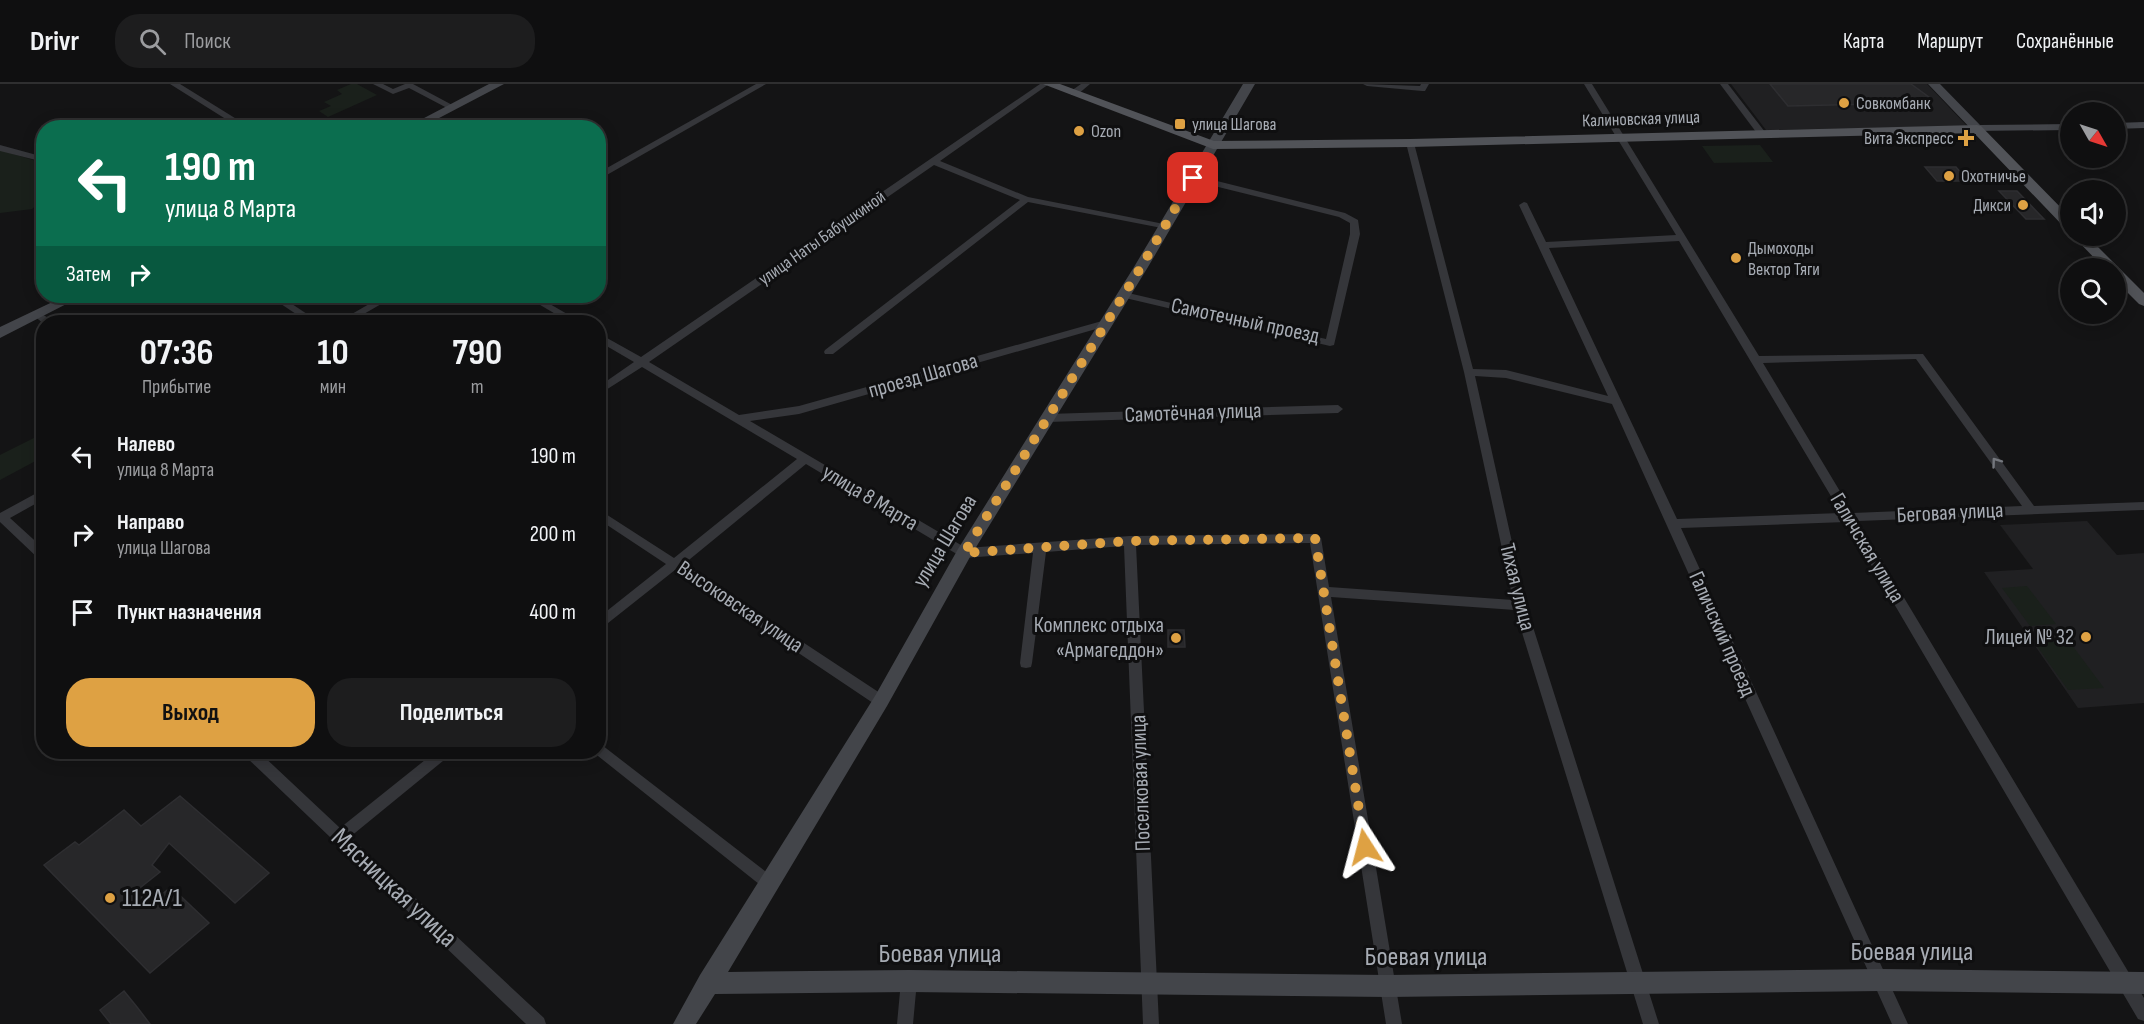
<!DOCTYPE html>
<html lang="ru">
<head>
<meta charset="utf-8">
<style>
  body { margin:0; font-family:"Sofia Sans Condensed",sans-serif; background:#1d1d1e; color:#f1f3f6; height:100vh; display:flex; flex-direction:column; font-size:22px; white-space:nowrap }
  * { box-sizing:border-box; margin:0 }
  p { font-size:20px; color:#9b9c9f }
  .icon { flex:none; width:33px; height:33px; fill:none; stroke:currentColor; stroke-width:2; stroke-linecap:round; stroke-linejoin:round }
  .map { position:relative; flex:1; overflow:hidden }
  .side { position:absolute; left:36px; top:231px; width:570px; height:444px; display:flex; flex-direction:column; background:#0f0f10; border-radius:24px; box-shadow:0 3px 15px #0003,0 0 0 2px #2f2f30 }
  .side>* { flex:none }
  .guide { position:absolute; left:36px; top:36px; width:570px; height:183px; border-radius:24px; box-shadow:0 3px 15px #0003,0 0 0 2px #2f2f30; background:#0b6e4f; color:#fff; overflow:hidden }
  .needle { width:39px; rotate:129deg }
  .fabs { position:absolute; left:2060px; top:18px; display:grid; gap:12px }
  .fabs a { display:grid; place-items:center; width:66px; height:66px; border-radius:50%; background:#0f0f10; box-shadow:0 3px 15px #0003,0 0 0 2px #2f2f30; font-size:30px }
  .pin { position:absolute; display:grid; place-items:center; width:51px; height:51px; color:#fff; margin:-26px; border-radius:12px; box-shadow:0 3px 9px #0006 }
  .me { position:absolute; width:66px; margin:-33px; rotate:351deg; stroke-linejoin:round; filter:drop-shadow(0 0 4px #0008) }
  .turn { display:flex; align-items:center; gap:21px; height:126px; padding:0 30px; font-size:27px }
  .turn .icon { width:78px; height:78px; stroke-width:2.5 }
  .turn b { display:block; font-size:42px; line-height:51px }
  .then { display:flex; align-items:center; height:57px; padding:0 30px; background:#0003; gap:12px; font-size:22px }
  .eta { display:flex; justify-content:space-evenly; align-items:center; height:102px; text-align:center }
  .eta b { font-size:36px; font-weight:700; line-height:42px }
  .button { display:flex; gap:12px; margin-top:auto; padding:12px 30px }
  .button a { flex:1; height:69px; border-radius:24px; background:#dea143; color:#111; font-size:24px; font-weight:700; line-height:69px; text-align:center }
  .button a+a { background:#1d1d1e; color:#f1f3f6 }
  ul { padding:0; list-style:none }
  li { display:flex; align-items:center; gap:18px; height:78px; padding:0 30px }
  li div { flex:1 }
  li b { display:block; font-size:22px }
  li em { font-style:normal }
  header { display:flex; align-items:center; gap:36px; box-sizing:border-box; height:84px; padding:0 30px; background:#0f0f10; border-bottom:2px solid #2f2f30 }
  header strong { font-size:28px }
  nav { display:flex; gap:33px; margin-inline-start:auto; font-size:21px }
  .search { width:420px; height:54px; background:#1d1d1e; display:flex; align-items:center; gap:15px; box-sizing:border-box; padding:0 21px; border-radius:24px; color:#9b9c9f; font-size:22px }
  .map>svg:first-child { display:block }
  .built { fill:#202022 }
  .green { fill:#1a201b }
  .building { fill:#272729; stroke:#2e2e31; stroke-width:1.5 }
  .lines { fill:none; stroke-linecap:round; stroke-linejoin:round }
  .street { fill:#35363a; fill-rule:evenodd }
  .secondary { fill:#43454a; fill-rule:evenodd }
  .primary { fill:#515358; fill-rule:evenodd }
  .oneway { stroke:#74777d }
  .route { stroke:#dea143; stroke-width:10; stroke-dasharray:0 18 }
  .poi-dot { fill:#dea143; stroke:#0f0f10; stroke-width:2 }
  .labels { text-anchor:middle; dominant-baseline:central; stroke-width:6; stroke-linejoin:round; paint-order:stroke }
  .far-poi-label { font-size:18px; fill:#a7acb4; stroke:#0f0f10; text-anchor:start }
  .far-street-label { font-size:18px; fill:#a7acb4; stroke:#0f0f10 }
  .street-label { font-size:22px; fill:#a7acb4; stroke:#0f0f10 }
  .poi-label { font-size:22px; fill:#a7acb4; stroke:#0f0f10; text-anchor:end }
  .near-street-label { font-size:27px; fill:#a7acb4; stroke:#0f0f10 }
  .near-poi-label { font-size:27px; fill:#a7acb4; stroke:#0f0f10; text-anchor:start }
</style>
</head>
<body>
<header>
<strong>Drivr</strong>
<div class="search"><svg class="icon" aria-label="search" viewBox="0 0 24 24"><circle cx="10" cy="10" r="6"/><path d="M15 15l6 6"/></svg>Поиск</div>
<nav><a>Карта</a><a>Маршрут</a><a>Сохранённые</a></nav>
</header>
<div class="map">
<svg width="2144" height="940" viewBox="0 0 2144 940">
  <rect width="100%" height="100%" fill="#141415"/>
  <path class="built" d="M1731 0H1927L1967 42 1766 46Z
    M2087 437 2117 471 2144 469V619L2078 624 1984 488 2033 485 2000 441Z"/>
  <path class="green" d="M351 0H357L377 11 328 33 319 27 331 22 324 18 342 10 337 6Z
    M1760 61 1773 78 1714 79 1702 62Z
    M0 66 43 79V115L32 125 0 129Z
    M42 350 43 373 0 396V371Z
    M2027 502 2056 540 2030 542 2002 504Z
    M2069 557 2104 604 2068 606 2034 558Z"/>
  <path class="building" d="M1770 0H1911L1930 14 1920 19 1788 22Z
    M1925 83H1956L1968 97H1937Z
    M1999 107H2017L2044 135H2026Z
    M1168 546H1184L1185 563H1168Z
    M180 712 269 789 235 819 169 759 152 781 160 788 136 807 150 820 171 803 209 839 150 889 44 781 75 758 79 761 124 726 141 742Z
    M124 907 137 923 150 940H111L100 926Z"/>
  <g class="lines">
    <path class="street" d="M170 0H180L251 44H240Z
      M373 0H383L393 5 405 0H413L456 23 449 25 409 4 393 10Z
      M756 0H766L598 96V89Z
      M1040 0H1049L940 77 1028 113 1164 140 1169 143 1167 145 1028 118 833 270H825L824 268 825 266 1020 116 934 81 649 278 739 331 799 322 1102 237H1110V241L799 330 750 337 966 464 1130 452 1315 450 1321 454 1329 503 1513 516 1464 288 1406 59 1410 56 1414 59 1473 285 1506 286 1608 312 1519 121 1524 118 1527 119 1546 158 1676 151 1584 0H1592L1759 272 1923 270 2034 422 2144 418V426H2142L1858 437 2144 914V937L2138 935 1846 438 1681 444 1908 940H1892L1612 320 1506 294 1475 292 1526 521 1659 940H1643L1515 526 1331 513 1402 940H1386L1310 459 1136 461 1159 940H1143L1124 462 1046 468 1032 579 1031 583 1026 584 1021 583 1020 579 1033 469 964 474 960 472 806 380 684 480 886 613 888 617 886 621 881 623 876 621 675 486 598 547V534L666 480 598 435V425L674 474 797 375 642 283 598 311V303L634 278 598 257V249L641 273ZM1679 157 1841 429 1677 435 1549 164ZM1916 275 2022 422 1853 429 1763 279Z
      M1081 0H1090L1077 11H1071V7Z
      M1363 0 1420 2 1421 0H1429L1425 7H1422L1367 2Z
      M1720 0H1728L1765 48V52H1759Z
      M0 61 44 73V78L0 67Z
      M1193 91 1345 129 1358 136 1360 150 1334 261 1330 262 1121 213 1119 211 1124 208 1326 255 1350 150V139L1339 133 1190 96V92Z
      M269 212H280L319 238H308Z
      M383 212H395L350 238H338Z
      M525 212H536L581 238H569Z
      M38 228 52 236 53 238 44 240 33 231Z
      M1338 321 1343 325 1338 329 1048 338 1043 334 1048 330Z
      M44 405V415L10 434 44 465V477L40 476 0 438V429Z
      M598 658 774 794 776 799 774 804 769 806 764 804 593 668H598Z
      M243 668H259L340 744 435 668H451L449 672 350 753 544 934 546 940H526L245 672Z
      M909 889 915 892 917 897 913 940H897L901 897 903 892Z"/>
    <path class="secondary" d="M489 0H504L420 44H405Z
      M1243 0H1255L1148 183 970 473 887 622 728 888 909 886 1388 891 1881 885 2144 888V910L1881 907 1388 913 909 908 715 910 696 940H673L700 891 875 612 958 465 1134 183Z
      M1928 0H1940L1980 41 2070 40V46L1973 47Z
      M2144 38V44L2115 45V39Z
      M65 212H82L0 254V243Z"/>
    <path class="primary" d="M1043 0H1060L1214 57 1410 55 1977 41 1981 42 2070 133V145L2065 144 1974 49 1410 63 1213 65Z
      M2073 152H2087L2144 209V222L2139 220 2115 196V184H2104Z"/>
  </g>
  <defs><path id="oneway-chevron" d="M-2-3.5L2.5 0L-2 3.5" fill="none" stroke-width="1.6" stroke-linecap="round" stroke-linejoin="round" transform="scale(1.5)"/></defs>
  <use class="oneway" href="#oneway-chevron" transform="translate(1996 378) rotate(-126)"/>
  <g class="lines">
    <path class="route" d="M1193 94 1141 183 964 469 1130 457 1315 454 1365 763"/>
  </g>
  <g class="poi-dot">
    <circle cx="1844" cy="19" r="6"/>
    <rect x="1174" y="34" width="12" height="12" rx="3"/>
    <circle cx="1079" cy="47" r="6"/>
    <path d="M1963 45h6v6h6v6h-6v6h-6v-6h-6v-6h6z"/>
    <circle cx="1949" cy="92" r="6"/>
    <circle cx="2023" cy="121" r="6"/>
    <circle cx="1736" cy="174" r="6"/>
    <circle cx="2086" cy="553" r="6"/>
    <circle cx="1176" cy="554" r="6"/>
    <circle cx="110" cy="814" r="6"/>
  </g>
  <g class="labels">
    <g class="far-poi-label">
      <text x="1856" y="19">Совкомбанк</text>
      <text x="1192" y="40">улица Шагова</text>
      <text x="1091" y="47">Ozon</text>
      <text x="1954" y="54" text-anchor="end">Вита Экспресс</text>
      <text x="1961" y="92">Охотничье</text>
      <text x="2011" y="121" text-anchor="end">Дикси</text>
      <text x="1748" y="164">Дымоходы<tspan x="1748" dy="21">Вектор Тяги</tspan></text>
    </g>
    <g class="far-street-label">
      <text transform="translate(1641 35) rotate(-2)">Калиновская улица</text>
      <text transform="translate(822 154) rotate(-35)">улица Наты Бабушкиной</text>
    </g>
    <g class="street-label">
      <text transform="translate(1245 237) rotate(12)">Самотечный проезд</text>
      <text transform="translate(923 292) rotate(-16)">проезд Шагова</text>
      <text transform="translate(1193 329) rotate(-2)">Самотёчная улица</text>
      <text transform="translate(870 414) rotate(31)">улица 8 Марта</text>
      <text transform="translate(1950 429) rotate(-3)">Беговая улица</text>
      <text transform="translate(945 457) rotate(-59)">улица Шагова</text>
      <text transform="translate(1867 464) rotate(59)">Галичская улица</text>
      <text transform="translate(1517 503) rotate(76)">Тихая улица</text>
      <text transform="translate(740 523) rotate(34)">Высоковская улица</text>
      <text transform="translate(1722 550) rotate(66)">Галичский проезд</text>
      <text transform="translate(1141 699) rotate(-92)">Поселковая улица</text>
    </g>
    <g class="poi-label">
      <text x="1164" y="541">Комплекс отдыха<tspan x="1164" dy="25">«Армагеддон»</tspan></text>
      <text x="2074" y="553">Лицей № 32</text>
    </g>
    <g class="near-street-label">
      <text transform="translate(394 804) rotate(43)">Мясницкая улица</text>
      <text x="1912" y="868">Боевая улица</text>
      <text x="940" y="870">Боевая улица</text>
      <text x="1426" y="873">Боевая улица</text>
    </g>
    <g class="near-poi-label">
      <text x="122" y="814">112А/1</text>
    </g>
  </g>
</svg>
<div class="fabs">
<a><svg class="needle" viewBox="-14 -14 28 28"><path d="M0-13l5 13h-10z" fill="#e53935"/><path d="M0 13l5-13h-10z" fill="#9b9c9f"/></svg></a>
<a><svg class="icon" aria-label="sound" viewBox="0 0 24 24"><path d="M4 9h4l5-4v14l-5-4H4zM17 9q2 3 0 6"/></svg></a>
<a><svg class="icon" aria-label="search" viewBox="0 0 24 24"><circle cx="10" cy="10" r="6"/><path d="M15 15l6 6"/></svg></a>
</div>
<div class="pin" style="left:1193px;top:94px;background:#d93025"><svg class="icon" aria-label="arrive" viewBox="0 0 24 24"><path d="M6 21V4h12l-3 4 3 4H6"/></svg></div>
<svg class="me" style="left:1365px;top:763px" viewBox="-20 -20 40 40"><path d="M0-17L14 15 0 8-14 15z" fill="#dea143" stroke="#fff" stroke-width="4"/></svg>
<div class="guide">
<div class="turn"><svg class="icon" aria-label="left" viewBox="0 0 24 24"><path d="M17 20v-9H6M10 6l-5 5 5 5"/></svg><div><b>190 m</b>улица 8 Марта</div></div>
<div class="then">Затем<svg class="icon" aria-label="right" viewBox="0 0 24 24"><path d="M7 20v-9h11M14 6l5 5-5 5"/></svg></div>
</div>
<section class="side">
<div class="eta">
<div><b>07:36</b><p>Прибытие</p></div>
<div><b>10</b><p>мин</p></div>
<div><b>790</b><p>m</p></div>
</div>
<ul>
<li><svg class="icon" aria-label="left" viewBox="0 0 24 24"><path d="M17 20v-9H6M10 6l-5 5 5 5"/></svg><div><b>Налево</b><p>улица 8 Марта</p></div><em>190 m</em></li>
<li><svg class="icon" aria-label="right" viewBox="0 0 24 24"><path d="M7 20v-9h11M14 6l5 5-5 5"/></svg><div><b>Направо</b><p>улица Шагова</p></div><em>200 m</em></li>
<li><svg class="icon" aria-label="arrive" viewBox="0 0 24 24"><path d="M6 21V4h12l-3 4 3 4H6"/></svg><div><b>Пункт назначения</b></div><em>400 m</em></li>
</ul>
<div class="button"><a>Выход</a><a>Поделиться</a></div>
</section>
</div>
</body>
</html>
